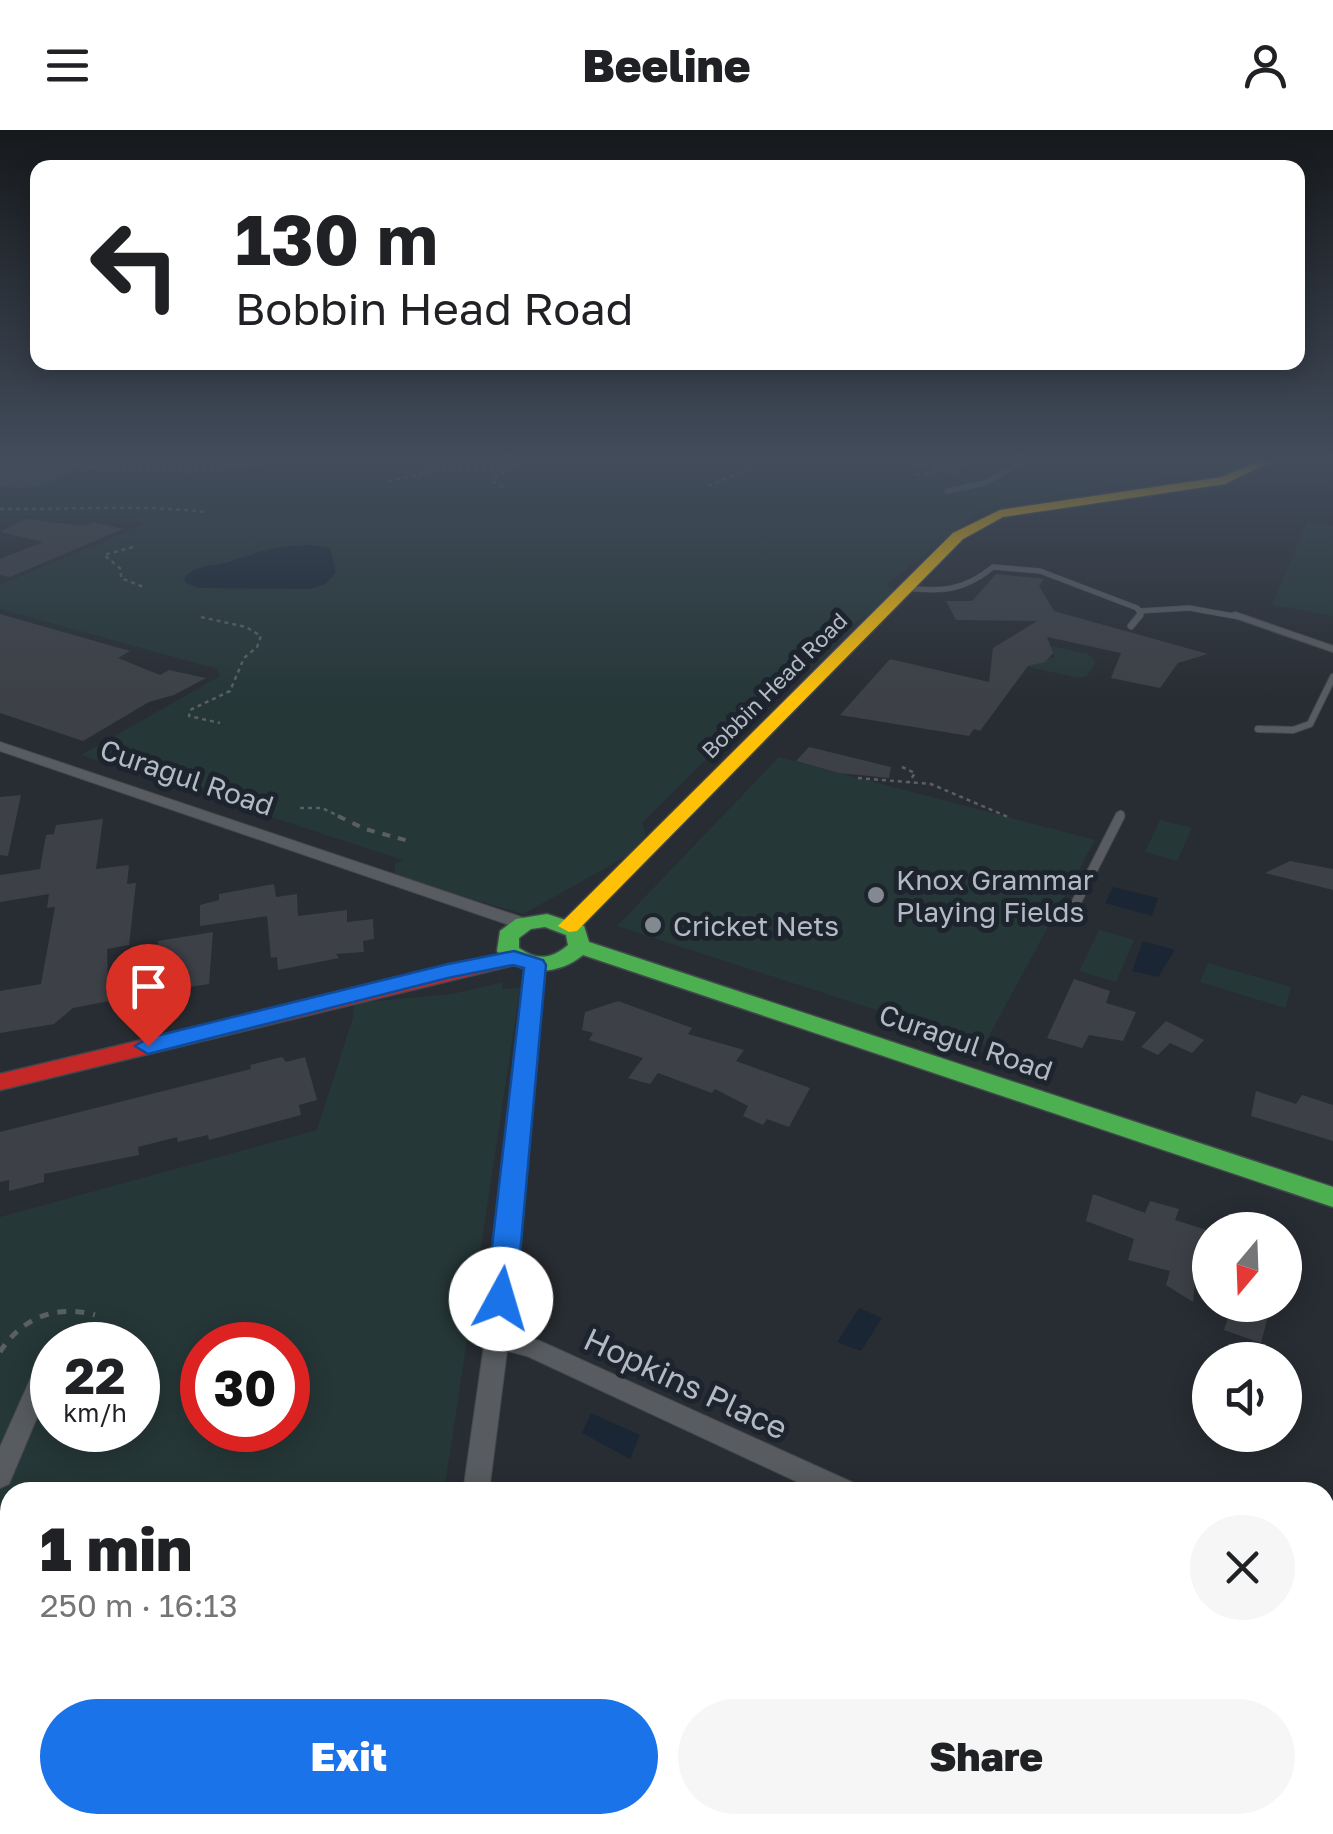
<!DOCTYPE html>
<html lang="en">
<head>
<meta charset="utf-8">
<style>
  body { margin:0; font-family:"Golos Text",sans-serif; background:#f6f6f6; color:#202124; height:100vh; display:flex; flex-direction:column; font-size:38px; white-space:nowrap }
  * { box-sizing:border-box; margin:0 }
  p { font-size:32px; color:#757577 }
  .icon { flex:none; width:55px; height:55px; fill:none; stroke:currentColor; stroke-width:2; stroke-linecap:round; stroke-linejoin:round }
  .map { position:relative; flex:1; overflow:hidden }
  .panel { position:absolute; left:0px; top:1352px; width:1335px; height:352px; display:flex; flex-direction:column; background:#fff; border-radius:30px 30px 0 0; box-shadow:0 5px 25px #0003 }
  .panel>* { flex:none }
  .top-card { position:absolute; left:30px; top:30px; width:1275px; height:210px; border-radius:20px; box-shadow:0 5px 25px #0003; background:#fff; color:#202124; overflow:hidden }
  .needle { width:65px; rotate:199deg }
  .fabs { position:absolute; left:1192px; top:1082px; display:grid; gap:20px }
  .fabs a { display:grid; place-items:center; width:110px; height:110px; border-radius:50%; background:#fff; box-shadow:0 5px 25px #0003; font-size:50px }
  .speed { position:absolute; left:30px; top:1192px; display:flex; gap:20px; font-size:50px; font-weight:700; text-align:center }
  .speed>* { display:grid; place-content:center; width:130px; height:130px; border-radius:50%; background:#fff; box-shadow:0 5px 25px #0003; line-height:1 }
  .speed small { font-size:25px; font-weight:400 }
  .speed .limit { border:15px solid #d22; background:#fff; color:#111 }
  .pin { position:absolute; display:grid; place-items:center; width:85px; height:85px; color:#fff; margin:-102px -42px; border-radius:50% 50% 50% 0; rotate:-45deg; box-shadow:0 0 10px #0007 }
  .pin .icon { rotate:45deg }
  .me { position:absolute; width:110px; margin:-55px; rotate:6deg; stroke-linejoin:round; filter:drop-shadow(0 0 8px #0008) }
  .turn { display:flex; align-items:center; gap:35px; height:210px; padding:0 40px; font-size:45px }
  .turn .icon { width:130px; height:130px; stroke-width:2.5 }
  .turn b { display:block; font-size:70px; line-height:85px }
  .round { display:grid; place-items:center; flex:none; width:105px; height:105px; border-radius:52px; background:#f6f6f6 }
  .overview { display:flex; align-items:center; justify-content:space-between; height:170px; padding:0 40px }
  h1 { font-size:60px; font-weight:800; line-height:75px }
  .cta { display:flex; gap:20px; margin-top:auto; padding:20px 40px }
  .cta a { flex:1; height:115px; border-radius:60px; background:#1a73e8; color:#fff; font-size:40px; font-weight:800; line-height:115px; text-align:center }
  .cta a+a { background:#f6f6f6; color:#202124 }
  header { display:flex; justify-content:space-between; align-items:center; height:130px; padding:0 40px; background:#fff; font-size:45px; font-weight:800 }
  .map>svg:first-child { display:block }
  .green { fill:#263738; fill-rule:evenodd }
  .water { fill:#1a2634 }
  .building { fill:#3d4147 }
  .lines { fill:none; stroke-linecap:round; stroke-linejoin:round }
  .lane-far2-casing { stroke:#43484d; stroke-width:6 }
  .lane-far1-casing { stroke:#43484d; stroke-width:8 }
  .lane-casing { stroke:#43484d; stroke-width:11 }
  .street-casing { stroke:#43484d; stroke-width:2 }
  .fast-casing { stroke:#43484d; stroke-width:3 }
  .slow-casing { stroke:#43484d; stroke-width:3 }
  .jam-casing { stroke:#43484d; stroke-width:3 }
  .path-far2 { stroke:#5a5f63; stroke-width:2.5; stroke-dasharray:4 4; stroke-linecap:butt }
  .path-far1 { stroke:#5a5f63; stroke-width:4; stroke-dasharray:8 8; stroke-linecap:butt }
  .path { stroke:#5a5f63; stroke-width:5; stroke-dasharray:9 9; stroke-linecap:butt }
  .lane-far2 { stroke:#585c61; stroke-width:5 }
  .lane-far1 { stroke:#585c61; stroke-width:6 }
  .lane { stroke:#585c61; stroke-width:9 }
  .street { fill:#585c61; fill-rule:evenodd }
  .fast { fill:#4caf50; fill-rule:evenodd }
  .slow { fill:#ffc107; fill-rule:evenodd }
  .jam { fill:#c62828; fill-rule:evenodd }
  .route { fill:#1a73e8; stroke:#114b97; stroke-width:2.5 }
  .poi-dot { fill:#828991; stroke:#1d242d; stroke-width:4 }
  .labels { text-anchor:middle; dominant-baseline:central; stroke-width:10; stroke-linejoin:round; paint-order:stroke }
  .far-street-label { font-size:22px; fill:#b2bac4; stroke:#1d242d }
  .street-label { font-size:28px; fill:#b2bac4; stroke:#1d242d }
  .poi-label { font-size:28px; fill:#b2bac4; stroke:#1d242d; text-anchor:start }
  .near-street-label { font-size:32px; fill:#b2bac4; stroke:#1d242d }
</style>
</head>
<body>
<header><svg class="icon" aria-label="menu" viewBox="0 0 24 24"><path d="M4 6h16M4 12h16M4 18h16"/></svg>Beeline<svg class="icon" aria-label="person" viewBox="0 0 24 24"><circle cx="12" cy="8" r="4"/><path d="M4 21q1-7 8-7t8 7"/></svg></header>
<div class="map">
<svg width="1333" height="1704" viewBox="0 0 1333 1704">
  <rect width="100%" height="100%" fill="#282d33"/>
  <path class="green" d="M0 331H1154L1219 340 987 376 886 455 904 464 847 497 801 545 790 546 642 693 646 705 627 726 523 784 395 746V734L403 730 81 625 220 546 217 539 0 479V455L147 393 128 388 0 385Z
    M1307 392 1333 396V486L1272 475Z
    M1051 516 1088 524 1096 532 1087 546 1078 548 1021 535 1055 527 1049 520Z
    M779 627 1095 710 984 915 617 796Z
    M1160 690 1192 698 1177 731 1145 722Z
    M1099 800 1134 810 1116 852 1079 841Z
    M1208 833 1291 857 1285 878 1200 852Z
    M503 852 502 859 520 858 444 1362H10V1695H394L393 1704H0V1087L317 1000 353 887 354 873 452 864ZM52 1215H138V1300H52ZM202 1215H288V1300H202Z"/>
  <path class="water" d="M309 415 330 418 336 443 325 454 311 459 199 458 186 453 184 448C195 434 213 437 229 432 263 420 272 417 309 415Z
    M1113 757 1158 768 1152 786 1105 773Z
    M1143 811 1175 820 1158 847 1132 841Z
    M859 1178 882 1188 861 1221 837 1212Z
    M591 1283 640 1305 630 1329 582 1303Z"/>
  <path class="building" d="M0 333 39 337 85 333 45 355 20 358 0 356Z
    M26 389 84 396 93 392 123 399 10 447 0 445V429L43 412 0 402Z
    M996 444 1044 449 1039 456 1054 481 1208 524 1178 533 1160 558 1111 548 1121 523 1047 507 1053 523 1045 532 1028 536 980 601 974 599 969 606 840 585 890 529 989 552 993 518 1037 491 956 490 946 471H972Z
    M0 484 130 521 118 528 160 545 169 540 206 548 174 565 149 572 83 611 0 583Z
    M809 617 891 637 889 648 839 643 796 631Z
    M21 665 8 726 0 725V667Z
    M103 689 96 739 129 735 127 754 136 753 129 815 107 819 108 853 159 845 158 811 213 802 209 854 188 857V863L174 865V869L146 873 145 868 130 870V867L73 878 54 894 0 903V861L41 854 55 777 47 778 49 764 0 772V745L40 739 46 705 54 704 56 695Z
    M1290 731 1333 739V760L1265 743Z
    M274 754 276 767 297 764 298 786 347 780V792L373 789 374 809 363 811 364 822 336 824 339 828 278 840 277 827 271 828 267 786 200 796V775L219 770V764Z
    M1074 849 1110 861 1106 873 1136 882 1123 911 1089 905 1082 918 1047 908Z
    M618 871 692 898 688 904 744 920 736 931 810 958 789 997 767 989 763 995 743 986 748 976 715 959 712 963 658 943 650 954 628 948 643 928 589 910 593 903 582 900 585 882Z
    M1166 891 1204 910 1192 923 1170 913 1158 925 1141 917Z
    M282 927 286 932 305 927 317 970 299 975 301 985 209 1010 208 1005 178 1012 177 1007 138 1017 139 1025 44 1044V1052L9 1061V1050L0 1052V1002L251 939 250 935Z
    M1256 961 1296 974 1302 965 1333 975V1011L1251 986Z
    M1093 1064 1145 1083 1150 1071 1179 1079 1175 1090 1210 1101V1147L1196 1142 1193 1172 1166 1155 1170 1141 1128 1130 1134 1109 1086 1091Z
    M1232 1175H1271L1261 1213 1224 1200Z"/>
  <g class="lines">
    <g class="lane-far2-casing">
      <path id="lane-far2" d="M947 361 985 353 1023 331
        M905 458C941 462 964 461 993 437L1040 441 1137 478 1141 484 1138 488
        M1139 481 1189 478 1245 488"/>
    </g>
    <g class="lane-far1-casing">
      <path id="lane-far1" d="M1235 485 1333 519
        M1131 496 1140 485
        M1258 599 1293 600 1310 594 1333 547
        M1119 688 1121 684"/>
    </g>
    <g class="lane-casing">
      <path id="lane" d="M1076 773 1120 686"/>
    </g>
    <g class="street-casing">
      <path id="street" d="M0 612 530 790 532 794 530 798H518L0 621Z
        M535 830 544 835 509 1202 540 1211 854 1353 858 1362H819L527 1226 507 1221 489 1362H463L485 1208 526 835Z
        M50 1220 52 1221V1252L9 1354 0 1358V1317L42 1223Z
        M416 1695H448L447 1704H415Z"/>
    </g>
    <g class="fast-casing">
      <path id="fast" d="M547 784 584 796 589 812 1333 1057V1077L583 825C558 846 520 847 497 821L500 801 516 789ZM545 797 566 805 568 815C552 829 537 831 519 818V808L531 799Z"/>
    </g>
    <g class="slow-casing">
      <path id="slow" d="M1258 331H1272L1225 354 1003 387 963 409 577 801 569 802 558 796 953 403 1000 380 1222 347Z"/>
    </g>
    <g class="jam-casing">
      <path id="jam" d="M514 821 522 823 525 828 522 833 0 960V944Z"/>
    </g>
    <path class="path-far2" d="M103 331 94 338 190 341 291 331
      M743 331 750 341
      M900 331 959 343
      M47 338H92
      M948 342 969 331
      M916 345 940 341
      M388 351 445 339 506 340
      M708 356 746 340
      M503 357 492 351 506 340 520 336
      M0 379C68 380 137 374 205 382
      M133 417 104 425 121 439V448L146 458
      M201 487 246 497 261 506 257 517 244 528 230 561 190 580 189 586 220 593
      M902 637 915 643 909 652
      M858 648 931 654 1008 687
      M300 678H322L343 688"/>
    <path class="path-far1" d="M338 686 365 699 409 711"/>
    <path class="path" d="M0 1222C21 1188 57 1174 95 1185"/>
    <use href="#lane-far2" class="lane-far2"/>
    <use href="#lane-far1" class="lane-far1"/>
    <use href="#lane" class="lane"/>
    <use href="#street" class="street"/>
    <use href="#fast" class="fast"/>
    <use href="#slow" class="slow"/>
    <use href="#jam" class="jam"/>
  </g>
  <linearGradient id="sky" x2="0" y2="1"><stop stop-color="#16191c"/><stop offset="0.58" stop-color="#424c5b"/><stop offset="1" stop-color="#424c5b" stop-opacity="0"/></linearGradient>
  <rect width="1333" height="569" fill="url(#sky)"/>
  <path class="route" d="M514 821 543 830 546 835 516 1169 512 1178 501 1181 491 1178 486 1169 524 838 513 835 448 848 148 924 135 916 148 908 448 834Z"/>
  <g class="poi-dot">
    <circle cx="876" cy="765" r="10"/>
    <circle cx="653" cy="795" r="10"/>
  </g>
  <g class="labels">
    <g class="far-street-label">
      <text transform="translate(774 555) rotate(-45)">Bobbin Head Road</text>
    </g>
    <g class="street-label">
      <text transform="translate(187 647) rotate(19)">Curagul Road</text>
      <text transform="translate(966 912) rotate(19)">Curagul Road</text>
    </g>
    <g class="poi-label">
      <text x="896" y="749">Knox Grammar<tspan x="896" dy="32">Playing Fields</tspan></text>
      <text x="673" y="795">Cricket Nets</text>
    </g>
    <g class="near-street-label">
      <text transform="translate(686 1253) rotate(25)">Hopkins Place</text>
    </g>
  </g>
</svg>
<div class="fabs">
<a><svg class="needle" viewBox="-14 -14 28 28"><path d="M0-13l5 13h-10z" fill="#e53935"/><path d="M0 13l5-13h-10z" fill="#757577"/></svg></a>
<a><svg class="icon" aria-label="sound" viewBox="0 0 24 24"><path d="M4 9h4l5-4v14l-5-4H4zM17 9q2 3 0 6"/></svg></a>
</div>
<div class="speed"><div>22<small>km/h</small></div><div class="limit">30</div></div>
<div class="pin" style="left:148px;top:916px;background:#d93025"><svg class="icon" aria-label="arrive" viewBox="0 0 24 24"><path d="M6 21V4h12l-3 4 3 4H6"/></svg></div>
<svg class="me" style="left:501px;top:1169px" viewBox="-20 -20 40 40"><circle r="19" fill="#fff"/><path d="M0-13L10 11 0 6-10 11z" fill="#1a73e8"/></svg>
<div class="top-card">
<div class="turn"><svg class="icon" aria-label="left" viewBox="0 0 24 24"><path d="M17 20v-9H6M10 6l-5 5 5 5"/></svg><div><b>130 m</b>Bobbin Head Road</div></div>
</div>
<section class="panel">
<div class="overview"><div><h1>1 min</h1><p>250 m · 16:13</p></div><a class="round"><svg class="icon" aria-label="close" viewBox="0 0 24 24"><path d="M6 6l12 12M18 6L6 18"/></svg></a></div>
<div class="cta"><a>Exit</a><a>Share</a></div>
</section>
</div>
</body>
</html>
